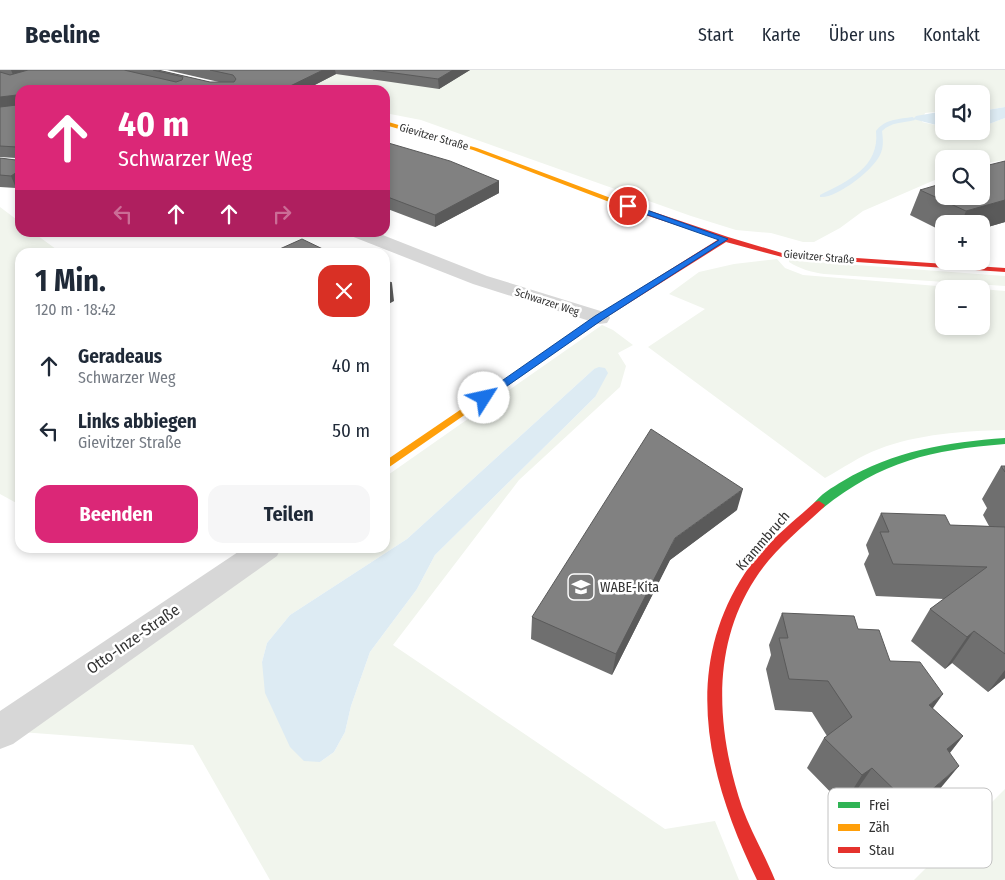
<!DOCTYPE html>
<html lang="de">
<head>
<meta charset="utf-8">
<style>
  body { margin:0; font-family:"Fira Sans Condensed",sans-serif; background:#f6f6f7; color:#1f2937; height:100vh; display:flex; flex-direction:column; font-size:19px; white-space:nowrap }
  * { box-sizing:border-box; margin:0 }
  p { font-size:16px; color:#747a83 }
  .icon { flex:none; width:28px; height:28px; fill:none; stroke:currentColor; stroke-width:2; stroke-linecap:round; stroke-linejoin:round }
  .map { position:relative; flex:1; overflow:hidden }
  .side { position:absolute; left:15px; top:178px; width:375px; height:305px; display:flex; flex-direction:column; background:#fff; border-radius:15px; box-shadow:0 2px 8px #0003 }
  .side>* { flex:none }
  .guide { position:absolute; left:15px; top:15px; width:375px; height:152px; border-radius:15px; box-shadow:0 2px 8px #0003; background:#db2777; color:#fff; overflow:hidden }
  .tools { position:absolute; left:935px; top:15px; display:grid; gap:10px }
  .tools a { display:grid; place-items:center; width:55px; height:55px; border-radius:10px; background:#fff; box-shadow:0 2px 8px #0003; font-size:25px }
  .pin { position:absolute; display:grid; place-items:center; width:42px; height:42px; color:#fff; margin:-21px; border:2px solid #fff; border-radius:50%; box-shadow:0 1px 5px #0007 }
  .me { position:absolute; width:55px; margin:-28px; rotate:55deg; stroke-linejoin:round; filter:drop-shadow(0 0 4px #0008) }
  .turn { display:flex; align-items:center; gap:18px; height:105px; padding:0 20px; font-size:22px }
  .turn .icon { width:65px; height:65px; stroke-width:2.5 }
  .turn b { display:block; font-size:35px; line-height:42px }
  .lanes { display:flex; align-items:center; height:48px; padding:0 20px; background:#0003; justify-content:center; gap:25px; direction:ltr }
  .lanes .off { opacity:.35 }
  .round { display:grid; place-items:center; flex:none; width:52px; height:52px; border-radius:15px; background:#f6f6f7 }
  .head { display:flex; align-items:center; justify-content:space-between; height:85px; padding:0 20px }
  h1 { font-size:30px; font-weight:700; line-height:38px }
  .button { display:flex; gap:10px; margin-top:auto; padding:10px 20px }
  .button a { flex:1; height:58px; border-radius:15px; background:#db2777; color:#fff; font-size:20px; font-weight:700; line-height:58px; text-align:center }
  .button a+a { background:#f6f6f7; color:#1f2937 }
  ul { padding:0; list-style:none }
  li { display:flex; align-items:center; gap:15px; height:65px; padding:0 20px }
  li div { flex:1 }
  li b { display:block; font-size:19px }
  li em { font-style:normal }
  header { display:flex; align-items:center; gap:30px; box-sizing:border-box; height:70px; padding:0 25px; background:#fff; border-bottom:1px solid #e0e1e3 }
  header strong { font-size:24px }
  nav { display:flex; gap:28px; margin-inline-start:auto; font-size:18px }
  .map>svg:first-child { display:block }
  .green { fill:#f1f5ed; fill-rule:evenodd }
  .water { fill:#ddebf3 }
  .lines { fill:none; stroke-linecap:round; stroke-linejoin:round }
  .stream { fill:#ddebf3; fill-rule:evenodd }
  .street { fill:#d7d7d7; fill-rule:evenodd }
  .fast { fill:#30b455; fill-rule:evenodd }
  .slow { fill:#ff9f0a; fill-rule:evenodd }
  .jam { fill:#e5322d; fill-rule:evenodd }
  .wall { fill:#6f6f6f }
  .shaded-wall { fill:#5a5a5a }
  .building { fill:#818181; stroke:#5a5a5a }
  .route { fill:#1a73e8; stroke:#114b97 }
  .labels { text-anchor:middle; dominant-baseline:central; stroke-width:5; stroke-linejoin:round; paint-order:stroke }
  .far-street-label { font-size:11px; fill:#333; stroke:#fff }
  .street-label { font-size:14px; fill:#333; stroke:#fff }
  .poi-label { font-size:14px; fill:#333; stroke:#fff; text-anchor:start }
  .near-street-label { font-size:16px; fill:#333; stroke:#fff }
  .key { fill:#fff; stroke:#c2c2c2; stroke-width:1 }
  .key-label { font-size:14px; fill:#333 }
</style>
</head>
<body>
<header>
<strong>Beeline</strong>
<nav><a>Start</a><a>Karte</a><a>Über uns</a><a>Kontakt</a></nav>
</header>
<div class="map">
<svg width="1005" height="810" viewBox="0 0 1005 810">
  <rect width="100%" height="100%" fill="#fff"/>
  <path class="green" d="M172 0H1005V37L981 41V24H944V41L925 43 922 52 944 57V61H981V57L1005 48V90L981 94V89H944V106L863 141 840 158 814 172H803L771 163 736 160 691 146 421 50 385 43V20H272Z
    M0 137 20 152V162L34 163 60 182H20V435L0 424Z
    M777 189 785 198 803 205 974 219H944V256H981V219L1005 221V360C965 361 917 364 879 379 860 386 843 398 825 408L648 277 705 239 669 224 699 202 734 194Z
    M789 190 1005 206V216L824 204C811 202 800 199 789 192Z
    M602 255 613 260 633 275 618 283 626 296 620 317 519 410 393 575 665 759 715 751 739 810H270L193 675 21 662 284 478H385V407ZM594 299 595 327 435 485 417 519 370 582 351 636 345 662 334 682 320 692 262 592 267 573 290 545 407 469Z
    M1005 719V810H914Z"/>
  <path class="water" d="M1005 37V48L981 57V41Z
    M944 41V57L913 49 916 46Z
    M599 297 605 298 608 303 595 327 435 485 417 519 370 582 351 636 345 662 334 682 320 692 304 691 290 677 265 623 262 592 267 573 290 545 407 469 594 299Z"/>
  <g class="lines">
    <path class="stream" d="M913 47 915 50C903 53 891 52 882 61 883 69 884 77 880 85 873 100 836 129 820 127V125C848 111 880 97 876 61 885 49 899 49 913 47Z"/>
    <path class="street" d="M348 162H375L487 206 607 243 610 248 607 253 599 254 473 214 351 166Z
      M244 478H281L277 486 13 674 0 679V641Z"/>
    <path class="fast" d="M1005 368V374C931 380 882 391 823 438L819 439 813 435C819 425 833 417 843 411 893 381 948 372 1005 368Z"/>
    <path class="slow" d="M385 51 477 78 640 139 633 141 473 80 385 55Z
      M541 285 546 288 544 290 385 400V391Z"/>
    <path class="jam" d="M633 137H639L728 167 782 183 1005 198V202L782 187 726 172 602 250 544 290H538V286L596 246 719 169 633 141Z
      M819 431 825 435 823 438C799 460 772 482 755 509 710 578 717 662 742 737 751 762 765 785 775 810H757C709 711 680 602 745 503 763 475 791 454 815 432Z"/>
  </g>
  <path class="wall" d="M0 0H158L210 12H219L167 0H470L439 19 336 4 305 20H20V115L16 118 0 117V88L16 90V88L0 87Z
    M385 72 499 111V123L435 157 385 138Z
    M1005 91V152L981 159V154H944V162L910 145 920 120 944 126Z
    M1001 396H1005V608L988 622 952 593 945 599 911 571 930 539 944 529 876 526 864 494 869 484 866 475 881 443 950 455 989 456 983 445 987 438 982 429Z
    M737 440 670 490 612 605 531 569 532 547Z
    M782 543 858 559 890 591 933 639 963 666 950 683 934 726 890 765 852 727 843 735 807 698 824 668 827 666 812 642 775 640 766 599 771 585 769 575Z"/>
  <path class="shaded-wall" d="M11 0H41L14 7Z
    M323 0H335L336 4 305 20H282Z
    M453 0H470L439 19 438 9Z
    M17 25 20 36 0 38V27Z
    M17 102 20 109V115L16 118 11 106Z
    M499 111V123L435 157V145Z
    M1005 130V152L981 159V154H961L966 141Z
    M392 213 394 231 385 236V216Z
    M743 419 737 440 670 490 612 605 616 584 675 468Z
    M974 561 952 593 945 599 967 567Z
    M1005 600V608L988 622Z
    M943 624 921 655 929 635Z
    M963 666 939 696 947 679Z
    M959 696 934 726 890 765 912 737Z
    M872 698 852 727 843 735 862 705Z"/>
  <path class="building" d="M28 0H124L176 12 182 10 183 7 153 0H158L210 12H234L236 9 233 5 210 0H323L282 20H20V102H17L11 106 0 105V88L16 90 17 77 0 76V37L17 35V25L0 27V2L10 5Z
    M373 0H453L438 9Z
    M385 72 450 91 499 111 435 145 385 126Z
    M1005 91V130L966 141 920 120 944 113V126H981V97Z
    M302 169 329 182H273Z
    M385 210 392 213 385 216Z
    M651 359 743 419 675 468 616 584 532 547Z
    M1001 396H1005V402Z
    M881 443 945 445 950 455 1005 457V584L974 561 967 567 930 539 987 497 893 494 880 462H889Z
    M782 543 854 546 858 559 879 560 890 591 920 592 943 624 929 635 963 666 947 679 959 696 912 737 872 698 862 705 824 668 852 647 828 611 789 609 779 568H788Z"/>
  <path class="route" d="M625 134H630L728 169 602 250 487 330H480V326L595 246 719 170 625 137Z"/>
  <defs>
    <g id="school-square" transform="scale(1.4375)"><rect x="-9" y="-9" width="18" height="18" rx="4" fill="#7a7a7a" stroke="#fff"/><path d="M0-5L7-2L0 1L-7-2ZM-4 1L0 2.5L4 1V4Q0 6-4 4Z" fill="#fff"/></g>
  </defs>
  <g fill-rule="evenodd">
    <use href="#school-square" x="581" y="517"/>
  </g>
  <g class="labels">
    <g class="far-street-label">
      <text transform="translate(434 67) rotate(16)">Gievitzer Straße</text>
      <text transform="translate(819 187) rotate(5)">Gievitzer Straße</text>
      <text transform="translate(547 232) rotate(18)">Schwarzer Weg</text>
    </g>
    <g class="street-label">
      <text transform="translate(763 471) rotate(-49)">Krammbruch</text>
    </g>
    <g class="poi-label">
      <text x="600" y="517">WABE-Kita</text>
    </g>
    <g class="near-street-label">
      <text transform="translate(133 569) rotate(-35)">Otto-Inze-Straße</text>
    </g>
  </g>
  <rect x="828" y="718" width="164" height="80" rx="8" class="key"/>
  <rect x="838" y="732" width="22" height="6" fill="#30b455"/>
  <rect x="838" y="754" width="22" height="7" fill="#ff9f0a"/>
  <rect x="838" y="777" width="22" height="6" fill="#e5322d"/>
  <g class="key-label">
    <text x="869" y="740">Frei</text>
    <text x="869" y="762">Zäh</text>
    <text x="869" y="785">Stau</text>
  </g>
</svg>
<div class="tools">
<a><svg class="icon" aria-label="sound" viewBox="0 0 24 24"><path d="M4 9h4l5-4v14l-5-4H4zM17 9q2 3 0 6"/></svg></a>
<a><svg class="icon" aria-label="search" viewBox="0 0 24 24"><circle cx="10" cy="10" r="6"/><path d="M15 15l6 6"/></svg></a>
<a>+</a>
<a>−</a>
</div>
<div class="pin" style="left:628px;top:136px;background:#d93025"><svg class="icon" aria-label="arrive" viewBox="0 0 24 24"><path d="M6 21V4h12l-3 4 3 4H6"/></svg></div>
<svg class="me" style="left:484px;top:328px" viewBox="-20 -20 40 40"><circle r="19" fill="#fff"/><path d="M0-13L10 11 0 6-10 11z" fill="#1a73e8"/></svg>
<div class="guide">
<div class="turn"><svg class="icon" aria-label="ahead" viewBox="0 0 24 24"><path d="M12 20V5M6 11l6-6 6 6"/></svg><div><b>40 m</b>Schwarzer Weg</div></div>
<div class="lanes"><svg class="icon off" aria-label="left" viewBox="0 0 24 24"><path d="M17 20v-9H6M10 6l-5 5 5 5"/></svg><svg class="icon" aria-label="ahead" viewBox="0 0 24 24"><path d="M12 20V5M6 11l6-6 6 6"/></svg><svg class="icon" aria-label="ahead" viewBox="0 0 24 24"><path d="M12 20V5M6 11l6-6 6 6"/></svg><svg class="icon off" aria-label="right" viewBox="0 0 24 24"><path d="M7 20v-9h11M14 6l5 5-5 5"/></svg></div>
</div>
<section class="side">
<div class="head"><div><h1>1 Min.</h1><p>120 m · 18:42</p></div><a class="round" style="background:#d93025;color:#fff"><svg class="icon" aria-label="close" viewBox="0 0 24 24"><path d="M6 6l12 12M18 6L6 18"/></svg></a></div>
<ul>
<li><svg class="icon" aria-label="ahead" viewBox="0 0 24 24"><path d="M12 20V5M6 11l6-6 6 6"/></svg><div><b>Geradeaus</b><p>Schwarzer Weg</p></div><em>40 m</em></li>
<li><svg class="icon" aria-label="left" viewBox="0 0 24 24"><path d="M17 20v-9H6M10 6l-5 5 5 5"/></svg><div><b>Links abbiegen</b><p>Gievitzer Straße</p></div><em>50 m</em></li>
</ul>
<div class="button"><a>Beenden</a><a>Teilen</a></div>
</section>
</div>
</body>
</html>
